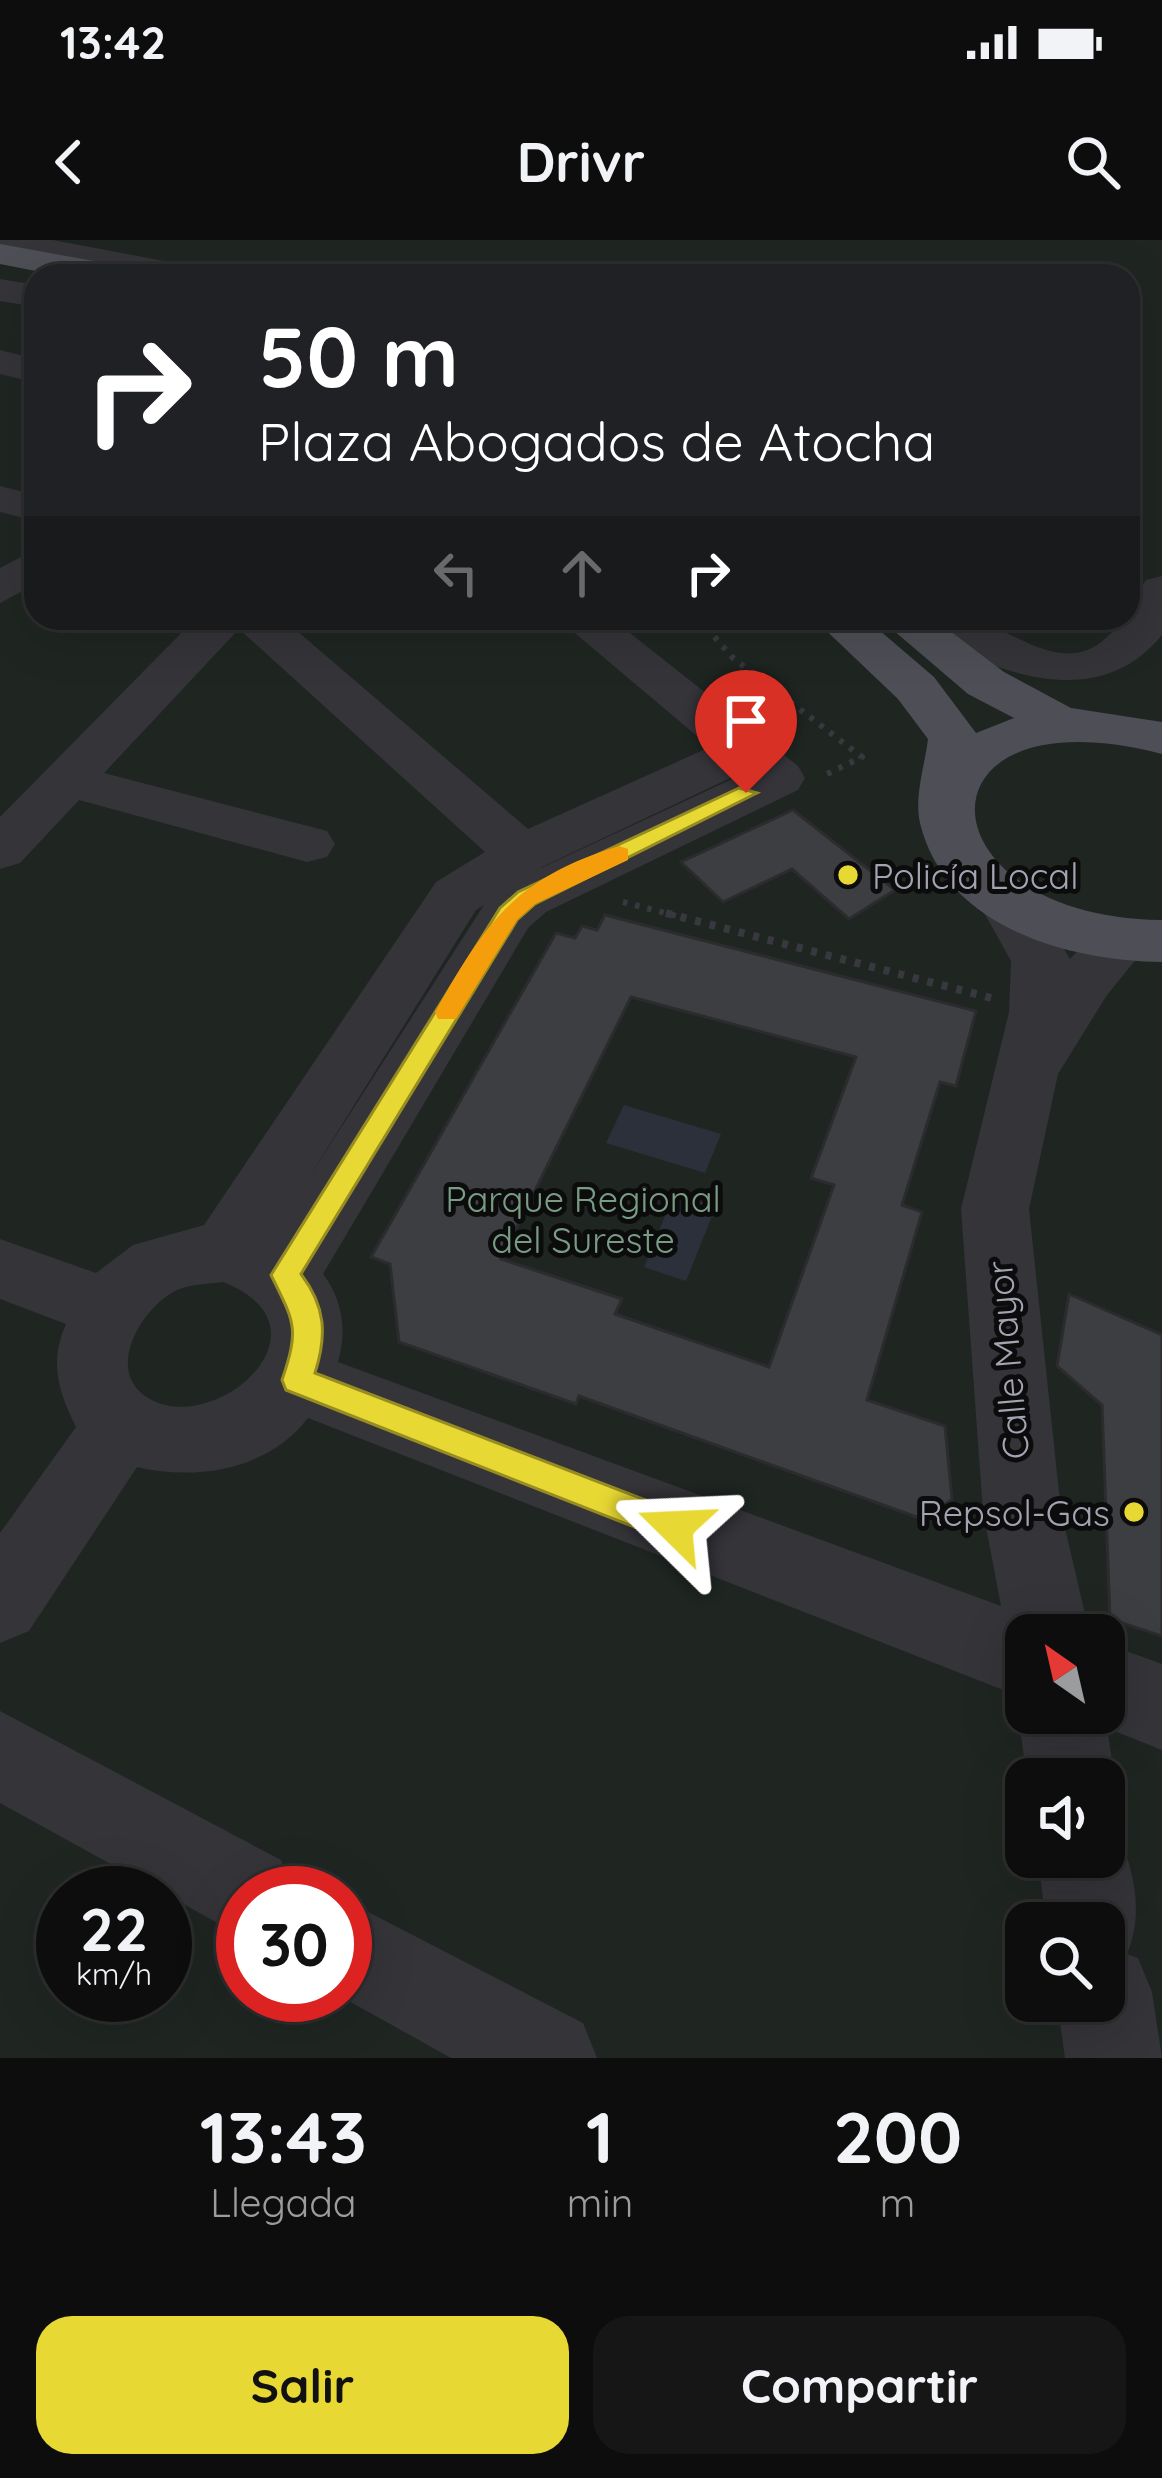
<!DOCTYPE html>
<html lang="es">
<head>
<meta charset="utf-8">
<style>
  body { margin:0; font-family:Quicksand,sans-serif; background:#161617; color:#f1f3f6; height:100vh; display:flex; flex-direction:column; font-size:45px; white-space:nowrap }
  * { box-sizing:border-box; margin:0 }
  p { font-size:39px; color:#9a9c9e }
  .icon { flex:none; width:66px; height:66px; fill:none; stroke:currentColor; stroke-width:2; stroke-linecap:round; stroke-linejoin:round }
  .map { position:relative; height:1818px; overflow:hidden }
  .sheet { display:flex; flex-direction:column; background:#0d0d0e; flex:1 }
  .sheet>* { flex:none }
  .banner { position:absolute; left:24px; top:24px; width:1116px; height:366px; border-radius:36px; box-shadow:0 12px 48px #0002,0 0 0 3px #2d2d2e; background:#202124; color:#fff; overflow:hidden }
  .needle { width:78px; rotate:326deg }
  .buttons { position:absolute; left:1005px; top:1374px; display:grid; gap:24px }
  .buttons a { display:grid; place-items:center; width:120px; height:120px; border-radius:24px; background:#0d0d0e; box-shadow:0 12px 48px #0002,0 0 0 3px #2d2d2e; font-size:60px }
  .speed { position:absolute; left:36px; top:1626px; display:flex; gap:24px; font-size:60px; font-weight:700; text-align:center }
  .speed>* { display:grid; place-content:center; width:156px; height:156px; border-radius:50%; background:#0d0d0e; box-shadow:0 12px 48px #0002,0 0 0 3px #2d2d2e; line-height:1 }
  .speed small { font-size:30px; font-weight:400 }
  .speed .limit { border:18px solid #d22; background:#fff; color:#111 }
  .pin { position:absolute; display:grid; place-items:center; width:102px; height:102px; color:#fff; margin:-123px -51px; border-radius:50% 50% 50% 0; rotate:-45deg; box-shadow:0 0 12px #0007 }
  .pin .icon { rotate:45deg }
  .me { position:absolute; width:132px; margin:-66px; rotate:291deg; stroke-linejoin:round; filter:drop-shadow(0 0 9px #0008) }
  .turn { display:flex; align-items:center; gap:42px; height:252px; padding:0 36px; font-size:54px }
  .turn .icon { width:156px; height:156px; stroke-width:2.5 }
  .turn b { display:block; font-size:84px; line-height:102px }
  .lanes { display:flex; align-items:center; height:114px; padding:0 36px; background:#0003; justify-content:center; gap:60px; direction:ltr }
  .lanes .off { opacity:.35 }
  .eta { display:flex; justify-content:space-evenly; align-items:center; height:204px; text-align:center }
  .eta b { font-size:72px; font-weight:800; line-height:84px }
  .action { display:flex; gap:24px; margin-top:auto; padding:24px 36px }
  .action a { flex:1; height:138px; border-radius:36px; background:#e8d833; color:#111; font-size:48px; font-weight:800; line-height:138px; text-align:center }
  .action a+a { background:#161617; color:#f1f3f6 }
  .status { display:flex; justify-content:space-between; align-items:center; height:84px; padding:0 60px; background:#0d0d0e; direction:ltr }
  .status svg { height:33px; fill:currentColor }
  header { display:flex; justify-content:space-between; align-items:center; height:156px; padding:0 36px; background:#0d0d0e; font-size:54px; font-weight:800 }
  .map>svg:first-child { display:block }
  .green { fill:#1f2622; fill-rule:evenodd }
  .water { fill:#2b303a }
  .building { fill:#3d3e42; stroke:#2c2b2e; stroke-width:3; fill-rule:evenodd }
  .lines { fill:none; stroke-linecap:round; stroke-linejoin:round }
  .path-far1 { stroke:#38383e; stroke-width:6; stroke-dasharray:4.5 8; stroke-linecap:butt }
  .path { stroke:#38383e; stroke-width:8; stroke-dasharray:6 9; stroke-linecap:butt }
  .minor { fill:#343439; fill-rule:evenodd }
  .major { fill:#4e4e56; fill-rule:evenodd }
  .route { fill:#e8d833; stroke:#978c21; stroke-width:3 }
  .slow { fill:#f59e0b }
  .poi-dot { fill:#e8d833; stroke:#0c0c0d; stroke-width:4.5 }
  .labels { text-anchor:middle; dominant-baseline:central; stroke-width:10; stroke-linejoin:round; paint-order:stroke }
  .poi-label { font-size:36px; fill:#a3a4b2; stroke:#0c0c0d; text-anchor:start }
  .park-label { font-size:36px; fill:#7a9c85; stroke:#0c0c0d }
  .street-label { font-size:36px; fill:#a3a4b2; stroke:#0c0c0d }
</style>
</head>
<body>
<div class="status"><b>13:42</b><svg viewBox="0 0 49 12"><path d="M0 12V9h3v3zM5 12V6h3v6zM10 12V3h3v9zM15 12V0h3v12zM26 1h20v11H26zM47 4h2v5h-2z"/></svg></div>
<header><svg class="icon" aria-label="back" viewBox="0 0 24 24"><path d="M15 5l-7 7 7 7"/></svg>Drivr<svg class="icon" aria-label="search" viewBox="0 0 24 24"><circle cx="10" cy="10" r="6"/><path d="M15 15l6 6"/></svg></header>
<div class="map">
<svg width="1162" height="1818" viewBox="0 0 1162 1818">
  <rect width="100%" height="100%" fill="#111112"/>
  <path class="green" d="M0 0H1162V1818H0ZM36 36H1128V378H36ZM1026 1395H1104V1473H1026ZM1026 1539H1104V1617H1026ZM63 1653H165V1755H63ZM243 1653H345V1755H243ZM1026 1683H1104V1761H1026Z"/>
  <path class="water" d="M624 865 721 894 705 933 606 903Z
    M674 954 716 966 686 1041 644 1027Z"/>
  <path class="building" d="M793 570 895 650 849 679 792 629 723 662 681 622Z
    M605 675 976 771 956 846 940 842 902 965 922 972 867 1160 945 1186 952 1259 925 1280 579 1156 576 1164 399 1102 390 1024 371 1017 556 693 575 698 582 686 597 690ZM631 757 856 817 811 938 834 945 769 1127 615 1074 622 1059 501 1019Z
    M1069 1054 1162 1095V1396L1110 1379 1102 1165 1057 1126Z"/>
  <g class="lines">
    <path class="path-far1" d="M698 378 733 418 862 517 821 537
      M623 662 677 676"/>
    <path class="path" d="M666 673 991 758"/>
    <path class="minor" d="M0 0H53L185 25 203 36H131L0 10Z
      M0 39 36 45V67L0 61Z
      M0 110 36 119V143L0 134Z
      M0 246 36 255V281L0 272Z
      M36 309V344L0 363V328Z
      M1162 336V395C1109 460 1032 444 963 413 944 404 919 396 907 378 926 378 946 375 964 378 1010 384 1058 439 1105 399 1126 381 1130 363 1146 340Z
      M196 378H282L528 589 710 507 557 378H611L798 526 805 538 798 550 546 672 528 688 323 1034C343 1060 347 1091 338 1122L1001 1366 983 1271 961 969 1009 772 1011 721 977 660 986 646 1006 640 1026 646 1070 719C1094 694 1106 676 1143 686L1151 701 1107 755 1058 834 1029 969 1061 1271 1090 1395H1026V1473H1104V1403L1162 1424V1510L1107 1488 1115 1539 1104 1566V1539H1027L1018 1473 1024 1458 308 1178C268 1230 197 1241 137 1227L29 1391 0 1403V1293L76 1187C58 1151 49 1122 66 1084L0 1059V999L96 1033 133 1005 204 985 436 642 485 612 239 389 104 533 327 591 335 604 327 617 307 622 79 560 20 623 0 629V577ZM741 533 743 534 541 628 542 627ZM484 665 308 939 476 670ZM223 1042C342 1089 210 1202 145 1156 105 1128 143 1066 177 1050 191 1044 208 1044 223 1042Z
      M0 1471 281 1620 294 1653H243V1697L0 1563Z
      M1104 1580 1115 1585C1133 1628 1145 1670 1127 1714L1138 1718 1152 1752 1162 1818H1065L1057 1761H1104V1683H1046L1038 1617H1104Z
      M345 1660 583 1783 597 1818H451L338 1755H345Z"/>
    <path class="major" d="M0 4 116 25 134 36H61L0 24Z
      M813 378H865L934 437 976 493 1014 478 968 454 879 378H933L1004 432 1071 468 1162 482V514C907 448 918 677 1162 680V722C1068 721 945 687 920 583 914 556 925 525 928 499L898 459Z"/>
  </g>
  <path class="route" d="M739 548 757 553 535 664 517 680 301 1034C326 1067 327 1095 315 1133L687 1276 692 1287 687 1298 675 1303 286 1150 282 1140C300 1087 294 1082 271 1035L500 668 518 652Z"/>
  <path class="slow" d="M619 606 628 609V620L535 664 517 680 456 779H438L435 772C486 682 515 638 619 606Z"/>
  <g class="poi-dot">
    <circle cx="848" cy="635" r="12"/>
    <circle cx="1134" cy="1272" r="12"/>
  </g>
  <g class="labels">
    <g class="poi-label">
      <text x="872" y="635">Policía Local</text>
      <text x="1110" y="1272" text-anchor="end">Repsol-Gas</text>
    </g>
    <g class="park-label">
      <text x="583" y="958">Parque Regional<tspan x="583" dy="41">del Sureste</tspan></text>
    </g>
    <g class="street-label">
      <text transform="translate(1007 1120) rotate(-95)">Calle Mayor</text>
    </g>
  </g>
</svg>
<div class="buttons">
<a><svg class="needle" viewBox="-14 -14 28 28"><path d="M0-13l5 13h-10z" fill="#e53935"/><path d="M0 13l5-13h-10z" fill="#9a9c9e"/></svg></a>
<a><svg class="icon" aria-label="sound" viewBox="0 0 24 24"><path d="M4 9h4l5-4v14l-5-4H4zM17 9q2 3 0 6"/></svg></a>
<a><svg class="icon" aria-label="search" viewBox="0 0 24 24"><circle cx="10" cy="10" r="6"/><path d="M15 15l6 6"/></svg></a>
</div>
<div class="speed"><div>22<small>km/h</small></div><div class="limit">30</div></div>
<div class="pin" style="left:746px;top:553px;background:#d93025"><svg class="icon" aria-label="arrive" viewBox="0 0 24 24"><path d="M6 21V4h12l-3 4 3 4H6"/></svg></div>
<svg class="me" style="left:675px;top:1287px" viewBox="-20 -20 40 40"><path d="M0-17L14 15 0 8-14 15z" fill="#e8d833" stroke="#fff" stroke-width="4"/></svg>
<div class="banner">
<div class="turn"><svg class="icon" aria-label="right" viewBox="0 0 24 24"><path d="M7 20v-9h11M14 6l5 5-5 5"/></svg><div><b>50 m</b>Plaza Abogados de Atocha</div></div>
<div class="lanes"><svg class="icon off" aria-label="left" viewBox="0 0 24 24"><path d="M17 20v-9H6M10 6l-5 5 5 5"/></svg><svg class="icon off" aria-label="ahead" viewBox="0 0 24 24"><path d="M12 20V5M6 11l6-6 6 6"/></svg><svg class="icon" aria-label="right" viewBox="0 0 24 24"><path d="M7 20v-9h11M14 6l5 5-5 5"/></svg></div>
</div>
</div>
<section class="sheet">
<div class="eta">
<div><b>13:43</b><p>Llegada</p></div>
<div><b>1</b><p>min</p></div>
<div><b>200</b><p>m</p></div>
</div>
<div class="action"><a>Salir</a><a>Compartir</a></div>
</section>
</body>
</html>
